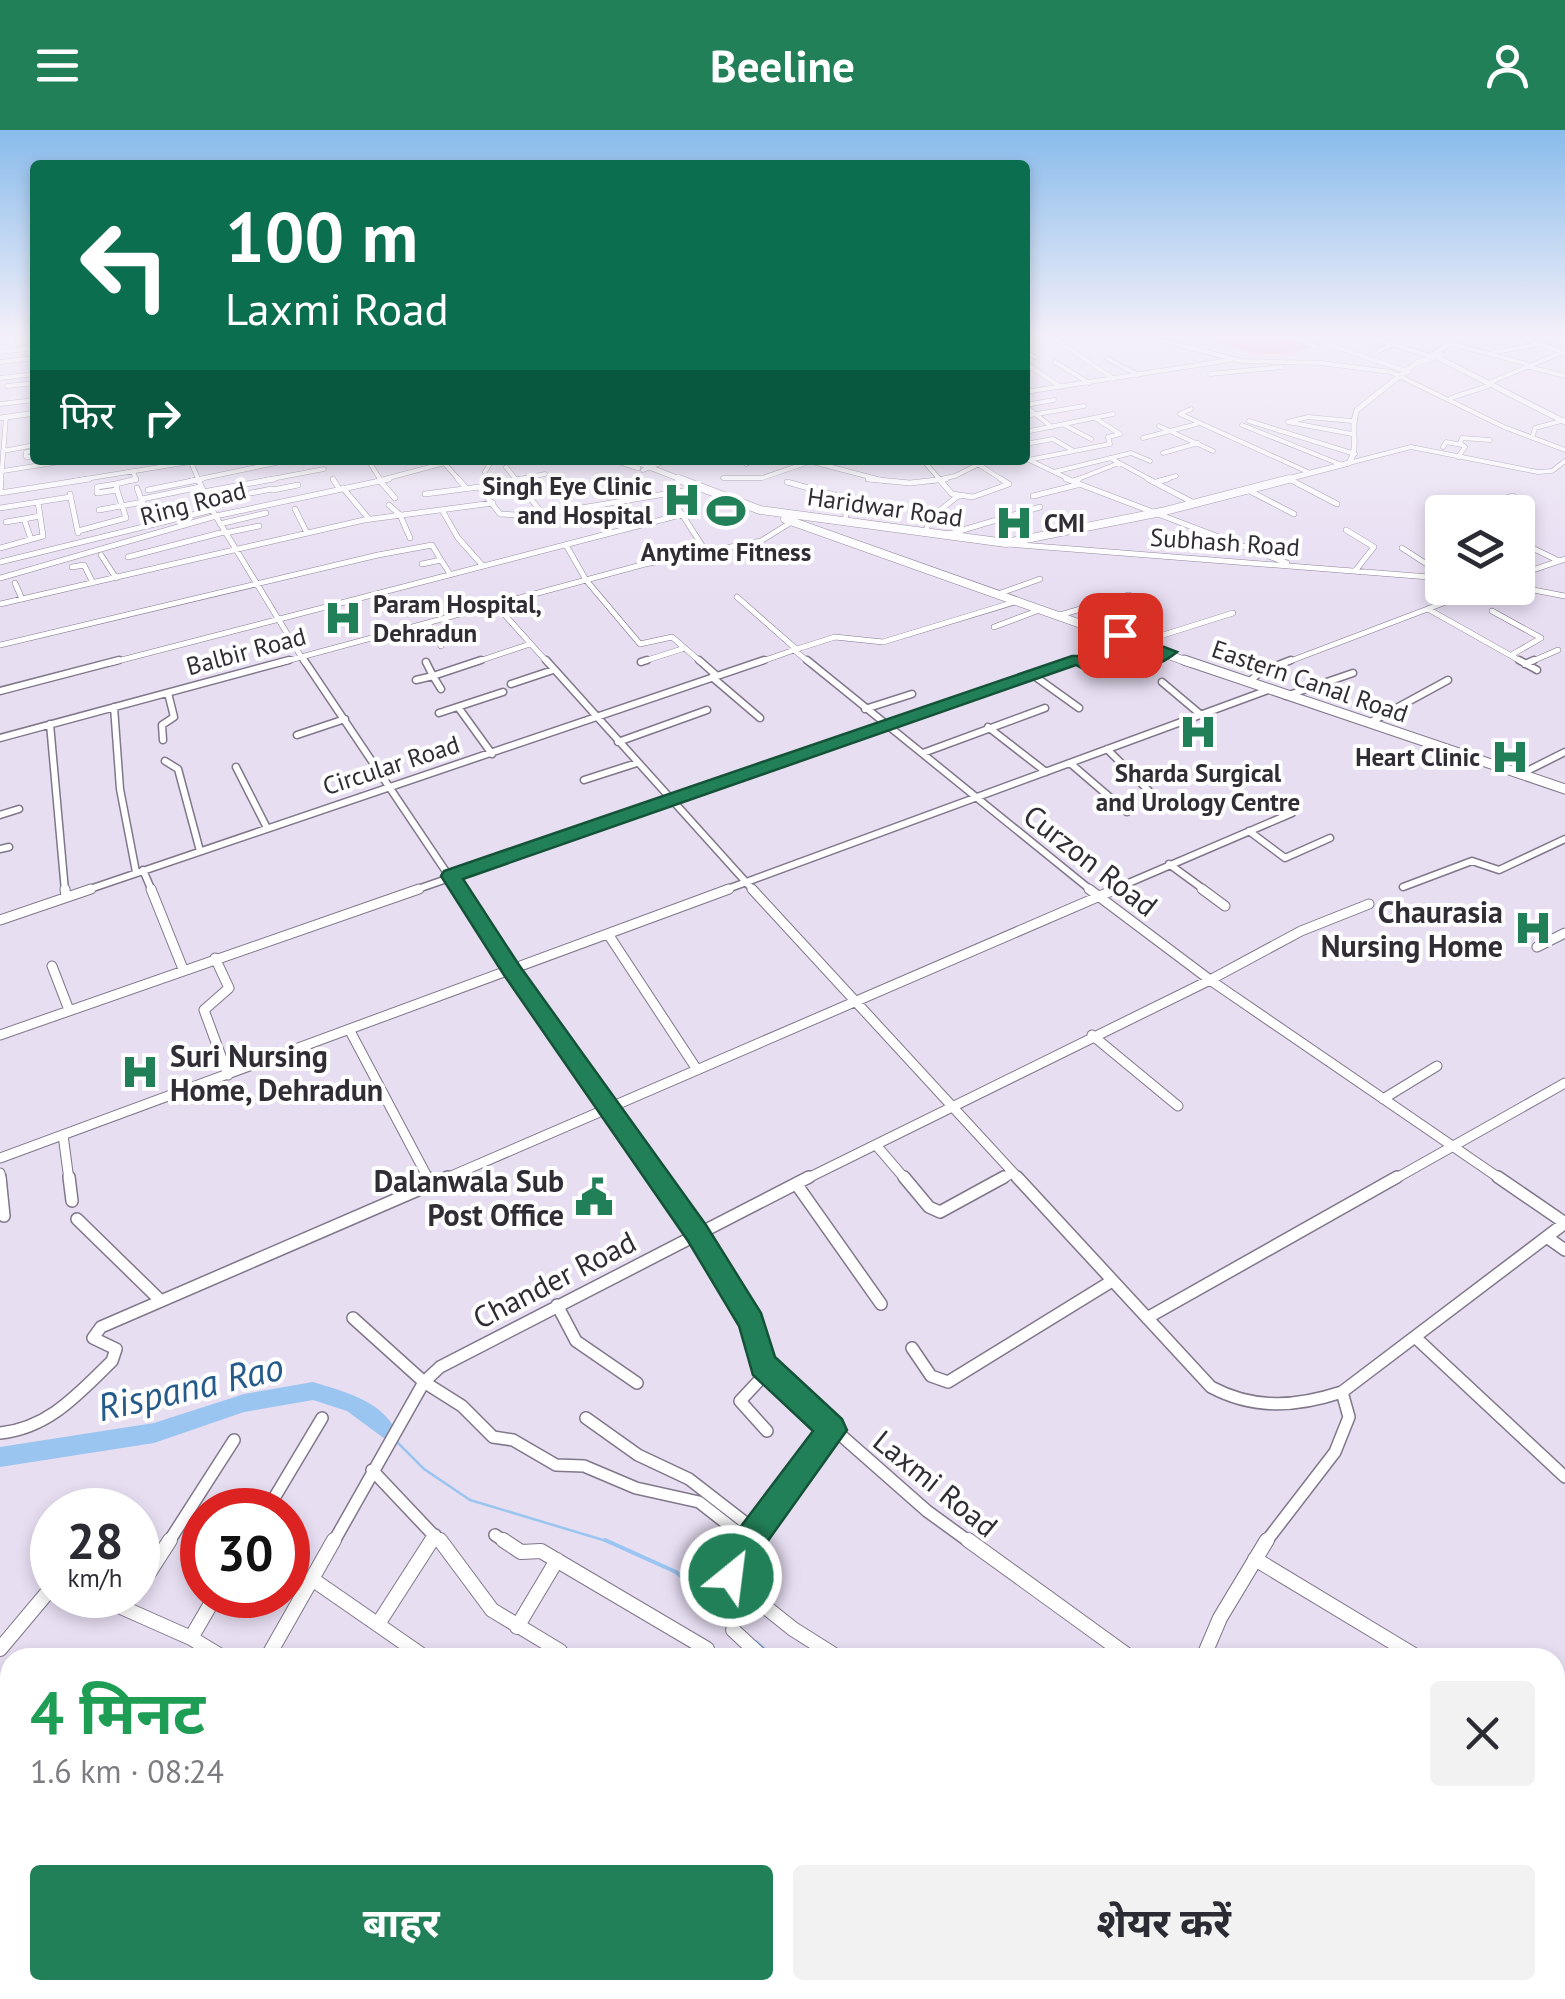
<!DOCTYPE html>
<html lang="hi">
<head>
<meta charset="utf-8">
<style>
  body { margin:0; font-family:"PT Sans","Noto Sans Devanagari",sans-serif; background:#f2f2f3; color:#2b2b33; height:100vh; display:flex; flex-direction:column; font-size:38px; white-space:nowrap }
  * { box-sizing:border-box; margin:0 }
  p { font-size:32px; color:#7c7c81 }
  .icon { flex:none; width:55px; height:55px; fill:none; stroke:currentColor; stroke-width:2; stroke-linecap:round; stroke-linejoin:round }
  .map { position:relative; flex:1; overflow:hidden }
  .details { position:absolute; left:0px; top:1518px; width:1565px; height:352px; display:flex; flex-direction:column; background:#fff; border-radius:30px 30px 0 0; box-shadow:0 5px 15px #0003 }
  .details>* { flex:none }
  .guide { position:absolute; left:30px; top:30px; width:1000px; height:305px; border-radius:10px; box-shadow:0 5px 15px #0003; background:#0b6e4f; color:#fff; overflow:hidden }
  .tools { position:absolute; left:1425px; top:365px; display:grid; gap:20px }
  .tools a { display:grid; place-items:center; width:110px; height:110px; border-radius:10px; background:#fff; box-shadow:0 5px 15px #0003; font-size:50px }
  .speed { position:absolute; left:30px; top:1358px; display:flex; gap:20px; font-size:50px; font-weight:700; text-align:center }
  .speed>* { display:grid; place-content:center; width:130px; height:130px; border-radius:50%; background:#fff; box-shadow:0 5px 15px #0003; line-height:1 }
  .speed small { font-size:25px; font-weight:400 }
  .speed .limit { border:15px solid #d22; background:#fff; color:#111 }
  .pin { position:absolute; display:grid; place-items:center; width:85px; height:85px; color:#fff; margin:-42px; border-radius:20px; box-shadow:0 5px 15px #0006 }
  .me { position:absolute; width:110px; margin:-55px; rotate:29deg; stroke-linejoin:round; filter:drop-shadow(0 0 8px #0008) }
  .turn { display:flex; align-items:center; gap:35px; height:210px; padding:0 30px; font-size:45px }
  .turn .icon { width:130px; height:130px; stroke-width:2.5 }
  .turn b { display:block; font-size:70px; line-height:85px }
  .then { display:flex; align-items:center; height:95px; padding:0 30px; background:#0003; gap:20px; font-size:38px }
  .round { display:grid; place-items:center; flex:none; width:105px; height:105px; border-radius:10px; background:#f2f2f3 }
  .head { display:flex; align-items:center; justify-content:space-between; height:170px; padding:0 30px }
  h1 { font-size:60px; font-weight:700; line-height:75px; color:#1e9e55 }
  .cta { display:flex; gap:20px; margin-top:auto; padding:20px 30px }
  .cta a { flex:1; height:115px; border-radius:10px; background:#218057; color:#fff; font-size:40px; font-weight:700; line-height:115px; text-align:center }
  .cta a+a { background:#f2f2f3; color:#2b2b33 }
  header { display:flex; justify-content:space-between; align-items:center; height:130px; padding:0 30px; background:#218057; color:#fff; font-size:45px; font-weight:700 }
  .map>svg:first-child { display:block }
  .green { fill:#eea6b7 }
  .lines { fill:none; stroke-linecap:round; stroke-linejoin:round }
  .stream-far1 { stroke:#99c5f0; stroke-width:2.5 }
  .stream { stroke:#99c5f0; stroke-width:4 }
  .river { fill:#99c5f0; fill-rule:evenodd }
  .minor-far5-casing { stroke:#80778a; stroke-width:5 }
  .minor-far4-casing { stroke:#80778a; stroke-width:6 }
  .minor-far3-casing { stroke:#80778a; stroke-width:9 }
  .minor-far2-casing { stroke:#80778a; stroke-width:11 }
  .minor-far1-casing { stroke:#80778a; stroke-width:14 }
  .minor-casing { stroke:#80778a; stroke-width:16 }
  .major-far2-casing { stroke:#80778a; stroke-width:6 }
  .major-far1-casing { stroke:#80778a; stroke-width:9 }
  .major-casing { stroke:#80778a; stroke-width:11 }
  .minor-far5 { stroke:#fff; stroke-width:4 }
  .minor-far4 { stroke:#fff; stroke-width:5 }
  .minor-far3 { stroke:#fff; stroke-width:6 }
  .minor-far2 { stroke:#fff; stroke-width:9 }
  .minor-far1 { stroke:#fff; stroke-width:11 }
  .minor { stroke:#fff; stroke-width:14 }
  .major-far2 { stroke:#fff; stroke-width:5 }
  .major-far1 { stroke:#fff; stroke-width:8 }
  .major { stroke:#fff; stroke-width:9 }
  .route { fill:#218057; stroke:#155339; stroke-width:2.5 }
  .labels { text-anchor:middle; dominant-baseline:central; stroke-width:8; stroke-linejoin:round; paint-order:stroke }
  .far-poi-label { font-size:25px; font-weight:bold; fill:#302d35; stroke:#fff; text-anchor:end }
  .far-street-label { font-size:25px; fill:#302d35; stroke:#fff }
  .street-label { font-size:30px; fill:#302d35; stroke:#fff }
  .poi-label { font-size:30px; font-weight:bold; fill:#302d35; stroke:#fff; text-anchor:end }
  .near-water-label { font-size:38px; font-style:italic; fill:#255b8a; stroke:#fff }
</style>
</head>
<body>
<header><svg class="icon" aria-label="menu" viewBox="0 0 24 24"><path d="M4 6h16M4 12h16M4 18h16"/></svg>Beeline<svg class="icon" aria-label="person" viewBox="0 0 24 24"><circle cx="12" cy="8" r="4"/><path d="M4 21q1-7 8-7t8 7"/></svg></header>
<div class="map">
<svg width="1565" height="1869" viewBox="0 0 1565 1869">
  <rect width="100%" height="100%" fill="#e7def2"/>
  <path class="green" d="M1204 206H1286L1313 216C1268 232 1246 224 1204 206Z"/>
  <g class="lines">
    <path class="stream-far1" d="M396 1311 424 1339 470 1370 613 1413"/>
    <path class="stream" d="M605 1410 676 1442 735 1494
      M756 1512 774 1528
      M1261 1860 1277 1869"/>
    <path class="river" d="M313 1252C342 1261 380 1270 395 1299L392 1306 385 1309 347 1281 313 1270 244 1282 154 1313 0 1337V1317L154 1293 244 1264Z"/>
    <g class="minor-far5-casing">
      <path id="minor-far5" d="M18 206 17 214 35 210
        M1051 206 1114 249
        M1144 206 1242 231 1321 233 1391 242 1504 297 1565 320
        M1288 206 1316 217
        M1366 206 1430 226
        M1436 206 1451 211
        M1502 206 1523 213
        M1546 206 1565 213
        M1521 207 1562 222
        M1324 213 1409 242
        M1452 214 1527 234
        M1378 221 1394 214
        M0 222 35 218
        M1494 222 1536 215
        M1025 223 1035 227
        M1108 229 1138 245
        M0 232 35 228
        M1055 232 1089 253
        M1025 233 1061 257
        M1526 236 1565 246
        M1210 244 1282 237
        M0 248 35 244
        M1491 252 1565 221
        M7 256 35 253
        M1025 262 1230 230
        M1451 268 1491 255
        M0 274 35 270
        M1025 275 1054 270
        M1025 276 1052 297
        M1191 279 1180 284 1310 343
        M1025 286 1084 276
        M1249 291 1355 324
        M1352 291 1308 287 1288 292 1352 304
        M1064 295 1091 309
        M1242 295 1342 335
        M1159 296 1213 321
        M1025 302 1113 284
        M1533 305 1535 298 1565 290
        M1143 308 1197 294
        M1025 314 1053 309 1072 320
        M1443 317 1446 312 1462 315
        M3 321 35 315
        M34 321 26 322V327H35
        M1163 323 1198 313
        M1458 327 1465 317 1460 313 1462 308 1490 310
        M1025 328 1073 351
        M1110 328 1153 351
        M190 330 199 351
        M368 330 380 349
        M805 330 885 351
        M923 330 941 351
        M1028 330 1110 314 1108 307 1120 304 1095 288
        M454 332 479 330
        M1349 333 1411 317 1538 342 1552 341 1565 331
        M746 334 756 330
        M978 334 1004 351
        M446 335 460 351
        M506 337 517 351
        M643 340 668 330
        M3 341 72 330
        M485 342 492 330
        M1054 342 1131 323 1150 331
        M723 348H762L809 332
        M1289 349 1293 351
        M515 350 545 344
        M1 351 6 287
        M73 351 190 332
        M130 351 136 350 133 341
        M190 351 290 330
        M261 351 324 339
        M377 351 456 330
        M932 351 955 346 987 330
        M1073 351 1119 333
        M1159 351 1176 346"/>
    </g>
    <g class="minor-far4-casing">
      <path id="minor-far4" d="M198 349 212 380 305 533
        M333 349 338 357
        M458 349 466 358
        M515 349 542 383
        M868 349 910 353 946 349
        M939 349 952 364 973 367 1009 354 1001 349
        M1066 349 1287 433
        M1148 349 1196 374
        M1289 349 1337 374
        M515 350 522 349
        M380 351 395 368
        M1073 351 1079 349
        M787 352 848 369 845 392
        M1156 352 1168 349
        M116 354 117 360 97 363V357Z
        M116 354 136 349
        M137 358 150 394
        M343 358 369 389
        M616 358 628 371
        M148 360 202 349
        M273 360 298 355
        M1248 360 1294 384
        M203 362 274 349
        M0 363 89 349
        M0 363 1 349
        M251 363 272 359
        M70 364 78 403
        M425 364 479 357 500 384 533 386 695 359
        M1033 366 1077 355
        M142 369 200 357
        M674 372 705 420
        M848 373 890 377
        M389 375 400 385 410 408
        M0 378 70 367
        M295 379 307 403
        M99 380 143 372
        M442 380 458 408 483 436
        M1458 382 1513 366
        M146 385 179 377
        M6 392 24 389
        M220 394 266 383
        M1346 400 1374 417 1355 441
        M78 401 126 388 117 360
        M926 402 929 389 958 366
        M225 403 259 396
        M946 405 1040 377
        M31 409 24 389 40 386
        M1518 411 1559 431
        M1008 414 1442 448
        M566 415 586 450 640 514 672 507 702 533
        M0 418 43 406 38 372
        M1402 418 1442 444
        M101 425 116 448
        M128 427 224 402
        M0 432 212 380
        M422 434 441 430 450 444
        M72 437 84 435 93 453
        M1518 445 1565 429
        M0 448 216 386 389 349
        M15 453 22 469
        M1518 457 1565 466
        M998 464 1040 449
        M737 467 795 518
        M0 474 364 390 493 373
        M495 474 548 533
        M1428 479 1524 533
        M1492 481 1541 508 1513 524
        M1060 485 1129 465 1157 480
        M428 493 441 516
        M994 497 1042 479
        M1141 512 1233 483
        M0 515 378 425 432 415 441 430
        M641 532 685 518
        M110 533 684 384
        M279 533 645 434 761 411 790 393
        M473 533 530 514
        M757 533 794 520
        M810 533 794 520 835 507 883 512 1018 471
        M1069 533H1082
        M1145 533 1169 521
        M1285 533 1483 458
        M1528 533 1558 520"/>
    </g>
    <g class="minor-far3-casing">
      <path id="minor-far3" d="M304 530 459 761
        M546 530 754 761
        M699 530 716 545
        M807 530 1092 761
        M1077 530 1099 542 1150 530
        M1519 530 1537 540
        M641 532 647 530
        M1525 534 1534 530
        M1033 545 1079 578
        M712 547 760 588
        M416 550 433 546 426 532
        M1162 552 1200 584
        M1249 552 1260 542 1291 530
        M511 554 553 540
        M441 559 433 546 481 530
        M0 561 119 530
        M1286 566 1353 543
        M114 577 120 659 136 742
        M458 577 492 624
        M865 579 912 564
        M439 583 503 562
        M1369 593 1448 550
        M50 594 65 761
        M988 597 1046 642
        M297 605 345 589
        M0 608 289 530
        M163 610 162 595 174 587 168 563
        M618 612 707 580
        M1107 619 1149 661
        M923 623 1045 578
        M165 631 178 639 200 721
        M1070 633 1127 682
        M236 637 267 698
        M1521 644 1565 622
        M584 650 637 633
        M0 685 19 679
        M1249 701 1285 728 1330 708
        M0 719 9 717
        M1169 734 1206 761
        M143 740 152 761
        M1403 757 1472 731 1499 740 1565 709
        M84 761 764 530
        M412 761 1077 530
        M722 761 1268 560
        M1110 761 1292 683"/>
    </g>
    <g class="minor-far2-casing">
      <path id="minor-far2" d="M65 759 66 767
        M151 759 183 839
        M458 759 660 1050
        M752 759 1020 1050
        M1089 759 1210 850 1502 1050
        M1202 759 1225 776
        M0 790 91 759
        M608 804 696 938
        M1537 817 1565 803
        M215 828 229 858 204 880 228 945
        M52 836 69 880
        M350 901 429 1050
        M0 905 419 759
        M1092 905 1178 976
        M1383 969 1437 936
        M63 1005 69 1050
        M876 1015 906 1050
        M0 1028 729 759
        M0 1043 1 1050
        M442 1050 1116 759
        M804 1050 1210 850 1301 801 1369 774
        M1000 1050 1012 1043
        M1393 1050 1565 953"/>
    </g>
    <g class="minor-far1-casing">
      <path id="minor-far1" d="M0 1047 4 1086
        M69 1047 72 1071
        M427 1047 430 1052
        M658 1047 751 1192 768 1241 927 1381 971 1413
        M904 1047 929 1077 940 1082 1004 1047
        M1017 1047 1211 1257C1254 1280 1296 1277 1342 1262L1565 1093 1498 1047
        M797 1055 881 1174
        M77 1089 161 1171
        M1548 1108 1565 1120
        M557 1175 576 1211 637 1253
        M353 1188 424 1252 462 1276 493 1307 513 1310 556 1335 584 1336 636 1358 699 1372 749 1411
        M1147 1188 1397 1047
        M1416 1208 1565 1347
        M912 1218 931 1246 948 1252 1112 1151
        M586 1288 638 1325 689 1349 756 1401 832 1300
        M767 1301 740 1271 768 1241
        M0 1303C49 1298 78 1264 112 1231L116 1219 93 1208 101 1197 448 1047
        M372 1340 441 1413
        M267 1380 322 1288
        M495 1405 507 1413
        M168 1413 234 1310
        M333 1413 424 1252 440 1237 809 1047
        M430 1413 435 1405
        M1265 1413 1335 1322 1349 1287 1342 1262"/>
    </g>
    <g class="minor-casing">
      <path id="minor" d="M440 1410 492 1480 560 1521 564 1528
        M503 1410 521 1422 541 1421 707 1519
        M749 1410 731 1438 733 1451 793 1499 839 1528
        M968 1410 1131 1528
        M1255 1429 1419 1528
        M312 1449 426 1528
        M138 1460 170 1410
        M94 1465 191 1508 224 1528
        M378 1494 432 1410
        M517 1497 557 1430
        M733 1500 763 1528
        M191 1508 216 1465
        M0 1519 52 1457
        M267 1528 334 1410
        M1203 1528 1220 1488 1267 1410
        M0 1599 10 1607
        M1555 1607 1565 1612
        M0 1813 10 1800
        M1555 1839 1565 1844
        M0 1844 10 1854
        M16 1860 25 1869
        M312 1860 328 1869
        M840 1860V1869
        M1160 1860 1172 1869
        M72 1869 78 1860
        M249 1869 255 1860
        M359 1869 364 1860
        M482 1869 487 1860
        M609 1869 613 1860
        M729 1869 734 1860
        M1075 1869 1084 1860"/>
    </g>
    <g class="major-far2-casing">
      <path id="major-far2" d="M1433 225 1565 292
        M1433 225 1460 206
        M0 288 35 283
        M614 330 638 338
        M631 330 685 351
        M1280 351 1349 333C1360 317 1349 298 1357 280L1416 233 1441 225"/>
    </g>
    <g class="major-far1-casing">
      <path id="major-far1" d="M679 349 760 380 1006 413 1161 382 1289 349
        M785 389 1191 533"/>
    </g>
    <g class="major-casing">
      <path id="major" d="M1184 530 1565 659"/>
    </g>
    <use href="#minor-far5" class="minor-far5"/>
    <use href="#minor-far4" class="minor-far4"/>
    <use href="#minor-far3" class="minor-far3"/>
    <use href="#minor-far2" class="minor-far2"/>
    <use href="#minor-far1" class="minor-far1"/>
    <use href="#minor" class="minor"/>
    <use href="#major-far2" class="major-far2"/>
    <use href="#major-far1" class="major-far1"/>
    <use href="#major" class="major"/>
  </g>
  <linearGradient id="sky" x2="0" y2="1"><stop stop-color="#88bbeb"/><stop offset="0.44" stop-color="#f4f0f9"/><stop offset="1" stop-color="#f4f0f9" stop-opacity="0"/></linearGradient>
  <rect width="1565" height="467" fill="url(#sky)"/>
  <path class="route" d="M1114 502H1125L1177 522C1151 543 1104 553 1076 535L463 749 519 835 706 1095 761 1183 775 1227 842 1289 847 1300 750 1436 742 1457 731 1462 720 1457 715 1446 726 1416 813 1301 753 1245 739 1196 688 1111 504 845 441 746 444 741 1072 526H1083L1100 537 1140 530 1156 522 1114 508Z"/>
  <defs>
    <g id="hospital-bare" transform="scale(3)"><path d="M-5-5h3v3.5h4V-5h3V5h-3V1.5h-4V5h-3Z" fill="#218057" stroke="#fff" stroke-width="2.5" paint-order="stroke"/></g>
    <g id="stadium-bare" transform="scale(3)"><path d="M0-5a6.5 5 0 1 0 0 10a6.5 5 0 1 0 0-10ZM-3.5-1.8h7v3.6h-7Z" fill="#218057" stroke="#fff" stroke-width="2.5" paint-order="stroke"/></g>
    <g id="civic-bare" transform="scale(3)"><path d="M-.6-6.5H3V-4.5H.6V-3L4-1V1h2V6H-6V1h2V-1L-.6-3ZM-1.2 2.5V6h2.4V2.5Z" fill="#218057" stroke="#fff" stroke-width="2.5" paint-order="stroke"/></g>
  </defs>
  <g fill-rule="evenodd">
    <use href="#hospital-bare" x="682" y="370"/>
    <use href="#stadium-bare" x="726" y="381"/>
    <use href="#hospital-bare" x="1014" y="393"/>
    <use href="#hospital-bare" x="343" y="488"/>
    <use href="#hospital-bare" x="1198" y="602"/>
    <use href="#hospital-bare" x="1510" y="627"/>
    <use href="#hospital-bare" x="1533" y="798"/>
    <use href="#hospital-bare" x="140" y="942"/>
    <use href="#civic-bare" x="594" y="1067"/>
  </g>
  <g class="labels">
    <g class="far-poi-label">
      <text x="652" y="356">Singh Eye Clinic<tspan x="652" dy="29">and Hospital</tspan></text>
      <text x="1044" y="393" text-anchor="start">CMI</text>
      <text x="726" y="422" text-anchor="middle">Anytime Fitness</text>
      <text x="373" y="474" text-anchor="start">Param Hospital,<tspan x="373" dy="29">Dehradun</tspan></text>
      <text x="1480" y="627">Heart Clinic</text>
      <text x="1198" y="643" text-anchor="middle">Sharda Surgical<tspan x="1198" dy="29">and Urology Centre</tspan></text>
    </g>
    <g class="far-street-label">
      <text transform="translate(193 373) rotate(-15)">Ring Road</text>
      <text transform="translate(885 377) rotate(8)">Haridwar Road</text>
      <text transform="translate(1225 412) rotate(4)">Subhash Road</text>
      <text transform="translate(246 521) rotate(-15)">Balbir Road</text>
      <text transform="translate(1310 551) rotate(19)">Eastern Canal Road</text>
      <text transform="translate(391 635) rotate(-18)">Circular Road</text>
    </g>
    <g class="street-label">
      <text transform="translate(1091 730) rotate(38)">Curzon Road</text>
      <text transform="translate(554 1149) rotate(-27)">Chander Road</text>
      <text transform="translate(936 1353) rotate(39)">Laxmi Road</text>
    </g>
    <g class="poi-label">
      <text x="1503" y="781">Chaurasia<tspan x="1503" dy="34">Nursing Home</tspan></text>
      <text x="170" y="925" text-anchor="start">Suri Nursing<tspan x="170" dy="34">Home, Dehradun</tspan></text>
      <text x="564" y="1050">Dalanwala Sub<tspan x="564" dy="34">Post Office</tspan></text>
    </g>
    <g class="near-water-label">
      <text transform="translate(190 1256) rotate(-13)">Rispana Rao</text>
    </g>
  </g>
</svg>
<div class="tools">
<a><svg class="icon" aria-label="layers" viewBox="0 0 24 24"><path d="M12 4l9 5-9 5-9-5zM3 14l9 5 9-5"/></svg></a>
</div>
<div class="speed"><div>28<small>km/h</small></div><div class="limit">30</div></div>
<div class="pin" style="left:1120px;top:505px;background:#d93025"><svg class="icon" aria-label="arrive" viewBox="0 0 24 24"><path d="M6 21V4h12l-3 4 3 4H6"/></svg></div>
<svg class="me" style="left:731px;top:1446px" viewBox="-20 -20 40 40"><circle r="17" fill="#218057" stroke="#fff" stroke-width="3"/><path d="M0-11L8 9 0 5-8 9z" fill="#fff"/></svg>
<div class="guide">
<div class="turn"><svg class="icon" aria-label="left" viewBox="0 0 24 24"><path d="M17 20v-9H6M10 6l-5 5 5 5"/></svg><div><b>100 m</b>Laxmi Road</div></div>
<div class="then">फिर<svg class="icon" aria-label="right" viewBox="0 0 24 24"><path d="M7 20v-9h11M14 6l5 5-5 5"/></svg></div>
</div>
<section class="details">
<div class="head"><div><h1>4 मिनट</h1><p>1.6 km · 08:24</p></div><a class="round"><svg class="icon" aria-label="close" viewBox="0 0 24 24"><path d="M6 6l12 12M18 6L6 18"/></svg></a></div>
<div class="cta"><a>बाहर</a><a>शेयर करें</a></div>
</section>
</div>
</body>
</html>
